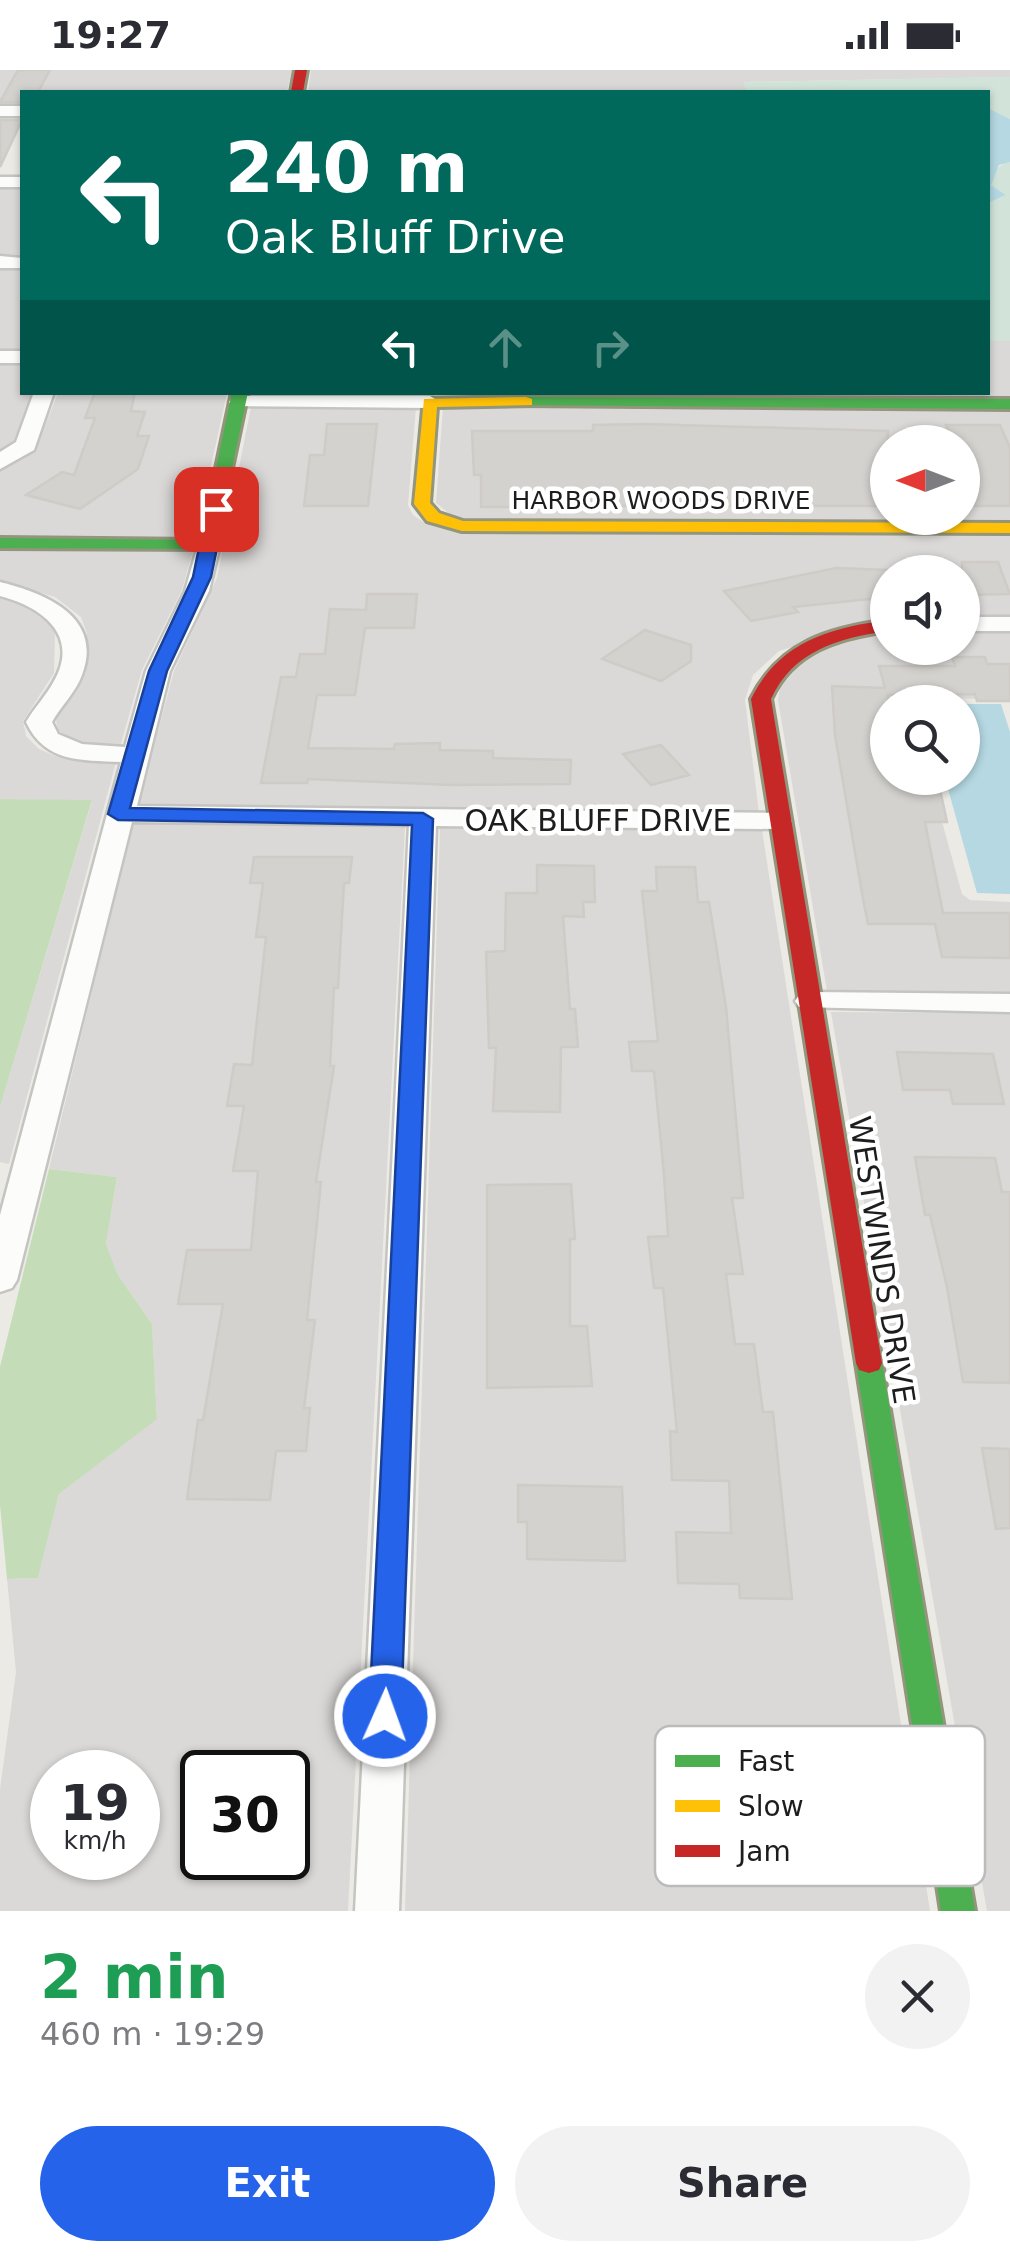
<!DOCTYPE html>
<html lang="en">
<head>
<meta charset="utf-8">
<style>
  body { margin:0; font-family:"DejaVu Sans",sans-serif; background:#f2f2f3; color:#2b2b33; height:100vh; display:flex; flex-direction:column; font-size:38px; white-space:nowrap }
  * { box-sizing:border-box; margin:0 }
  p { font-size:32px; color:#7c7c81 }
  .icon { flex:none; width:55px; height:55px; fill:none; stroke:currentColor; stroke-width:2; stroke-linecap:round; stroke-linejoin:round }
  .map { position:relative; height:1841px; overflow:hidden }
  .side { display:flex; flex-direction:column; background:#fff; flex:1 }
  .side>* { flex:none }
  .hud { position:absolute; left:20px; top:20px; width:970px; height:305px; border-radius:0px; box-shadow:0 2px 8px #0004; background:#00695c; color:#fff; overflow:hidden }
  .needle { width:65px; rotate:270deg }
  .tools { position:absolute; left:870px; top:355px; display:grid; gap:20px }
  .tools a { display:grid; place-items:center; width:110px; height:110px; border-radius:50%; background:#fff; box-shadow:0 2px 8px #0004; font-size:50px }
  .speed { position:absolute; left:30px; top:1680px; display:flex; gap:20px; font-size:50px; font-weight:700; text-align:center }
  .speed>* { display:grid; place-content:center; width:130px; height:130px; border-radius:50%; background:#fff; box-shadow:0 2px 8px #0004; line-height:1 }
  .speed small { font-size:25px; font-weight:400 }
  .speed .limit { border:5px solid #111; border-radius:15px; background:#fff; color:#111 }
  .pin { position:absolute; display:grid; place-items:center; width:85px; height:85px; color:#fff; margin:-42px; border-radius:20px; box-shadow:0 5px 15px #0006 }
  .me { position:absolute; width:110px; margin:-55px; rotate:2deg; stroke-linejoin:round; filter:drop-shadow(0 0 8px #0008) }
  .turn { display:flex; align-items:center; gap:35px; height:210px; padding:0 40px; font-size:45px }
  .turn .icon { width:130px; height:130px; stroke-width:2.5 }
  .turn b { display:block; font-size:70px; line-height:85px }
  .lanes { display:flex; align-items:center; height:95px; padding:0 40px; background:#0003; justify-content:center; gap:50px; direction:ltr }
  .lanes .off { opacity:.35 }
  .round { display:grid; place-items:center; flex:none; width:105px; height:105px; border-radius:52px; background:#f2f2f3 }
  .summary { display:flex; align-items:center; justify-content:space-between; height:170px; padding:0 40px }
  h1 { font-size:60px; font-weight:700; line-height:75px; color:#1e9e55 }
  .button { display:flex; gap:20px; margin-top:auto; padding:20px 40px }
  .button a { flex:1; height:115px; border-radius:60px; background:#2563eb; color:#fff; font-size:40px; font-weight:700; line-height:115px; text-align:center }
  .button a+a { background:#f2f2f3; color:#2b2b33 }
  .status { display:flex; justify-content:space-between; align-items:center; height:70px; padding:0 50px; background:#fff; direction:ltr }
  .status svg { height:28px; fill:currentColor }
  .map>svg:first-child { display:block }
  .residential { fill:#dbd9d7; fill-rule:evenodd }
  .forest { fill:#c4ddb8 }
  .wetland { fill:#d2e4d9 }
  .water { fill:#b5d8e2 }
  .building { fill:#d4d2ce; stroke:#cfcbc6; stroke-width:2.5 }
  .lines { fill:none; stroke-linecap:round; stroke-linejoin:round }
  .street-casing { stroke:#c4c4c1; stroke-width:5 }
  .fast-casing { stroke:#93967c; stroke-width:6 }
  .slow-casing { stroke:#93967c; stroke-width:6 }
  .jam-casing { stroke:#93967c; stroke-width:6 }
  .street { fill:#fcfcfb; fill-rule:evenodd }
  .fast { fill:#4caf50; fill-rule:evenodd }
  .slow { fill:#ffc107; fill-rule:evenodd }
  .jam { fill:#c62828; fill-rule:evenodd }
  .route { fill:#2563eb; stroke:#184099; stroke-width:2.5 }
  .labels { text-anchor:middle; dominant-baseline:central; stroke-width:9; stroke-linejoin:round; paint-order:stroke }
  .far-street-label { font-size:25px; fill:#1d1d1d; stroke:#fff }
  .street-label { font-size:30px; fill:#1d1d1d; stroke:#fff }
  .key { fill:#fff; stroke:#bbb; stroke-width:2.5 }
  .key-label { font-size:28px; fill:#1d1d1d }
</style>
</head>
<body>
<div class="status"><b>19:27</b><svg viewBox="0 0 49 12"><path d="M0 12V9h3v3zM5 12V6h3v6zM10 12V3h3v9zM15 12V0h3v12zM26 1h20v11H26zM47 4h2v5h-2z"/></svg></div>
<div class="map">
<svg width="1010" height="1841" viewBox="0 0 1010 1841">
  <rect width="100%" height="100%" fill="#eceae5"/>
  <path class="residential" d="M0 0H292L287 22H22V38H0Z
    M311 0H1010V7L744 12 747 22H308Z
    M0 115 22 116V189L0 188Z
    M0 196H22V282H0Z
    M988 271H1010V329L253 327 254 322H988Z
    M0 291 22 292V322L31 323 13 374 0 385Z
    M58 323H227L195 469 0 467V398L35 381Z
    M251 337H416L408 435 413 445 425 453 1010 464V548L963 547 962 502H888L887 548 779 581 753 605 745 630 759 743 138 736 174 601 217 508Z
    M443 337 1010 339V452L456 449 436 433ZM888 372H962V448H888Z
    M0 479 193 481 182 520 142 600 120 677 76 673 58 660 56 651 59 643 86 603 87 563 81 547 55 527 0 511Z
    M0 526 31 537 47 548 55 561 54 603 23 651 26 666 39 679 55 686 116 692 9 1094 0 1092V1037L92 731 0 729Z
    M963 561H1010V630L919 627 911 632H888V708H930L962 824 970 830 1010 832V923L827 921 778 630 780 618 799 595 826 578 887 562 888 578H962Z
    M133 753 405 757 348 1841H0V1719L16 1602 7 1509 38 1508 59 1424 157 1348 152 1254 118 1205 106 1174 117 1107 49 1099ZM52 1702H138V1788H52ZM202 1702H288V1788H202Z
    M440 758 762 760 930 1841H405Z
    M831 942 1010 943V1841H987Z"/>
  <path class="forest" d="M0 729 92 730 0 1037Z
    M49 1099 117 1107 106 1174 118 1205 152 1254 157 1349 59 1424 38 1508 7 1509 0 1435V1297Z"/>
  <path class="wetland" d="M1010 7V49L988 38V22H747L744 12Z
    M1010 92V271H988V133L1006 125 991 115C993 103 997 95 1010 92Z"/>
  <path class="water" d="M988 38 1010 49V92L999 95 991 115 1006 125 988 133Z
    M963 634H1001L1010 662V824L977 823 945 708H962Z"/>
  <path class="building" d="M18 0H50L38 22H22V32H0Z
    M0 50H22L0 97Z
    M95 322H135L131 341 145 342 137 366H149L138 399 80 439 26 425 62 402 74 405 95 348H85Z
    M327 354H377L368 436H304L310 385H324Z
    M645 354 888 361V436H600L599 431H530L531 437H481V405H474L472 361H593V355Z
    M946 355H1000L1010 378V436H962V372H953Z
    M962 492H998L1010 524 962 525Z
    M836 498 888 500V527L793 537 798 542 751 551 724 521Z
    M367 524H417L414 558H365L355 625H317L308 678 394 679 395 674 440 673V680L493 681V688L571 690 570 714 453 715 308 709 307 713H261L281 607H296L300 584H325L330 539 366 540Z
    M645 560 691 575V591L661 611 602 589Z
    M952 587H985L987 594H1010V631H977L975 624 888 625V708H921L923 715H939L947 752H925L943 843H1010V888L942 887 935 854H868L863 829 835 665 832 616 885 618 879 596H955Z
    M661 675 689 705 651 715 623 684Z
    M254 787H352L349 813H344L338 918H334L330 996H334L316 1112H321L307 1250H315L304 1338H310L306 1381H276L270 1430 187 1429 198 1350H203L223 1234H178L187 1180H251L258 1101H233L244 1036H227L234 994 252 995 266 867H256L263 813H250Z
    M537 795 594 796 595 832H583L584 847 563 846 570 939H575L578 977H561L560 1042 493 1041 496 978H489L486 882 505 881 506 823H537Z
    M656 797H695L698 832H709L726 937 743 1128H732L743 1204H726L735 1274H754L763 1342H773L792 1529 740 1528 739 1514 678 1513 676 1462 731 1463 729 1411 672 1410 670 1361 677 1362 663 1218H654L648 1167 668 1166 664 1105 654 1001H632L629 972 658 971 642 821H657Z
    M897 982 993 984 1004 1034H953L950 1020H903Z
    M915 1087 995 1088 1002 1122H1010V1313L963 1312 947 1217 930 1145H925Z
    M571 1114 575 1169H570V1256H587L592 1316 487 1318V1115Z
    M982 1378 1010 1379V1458L996 1459Z
    M518 1415 622 1417 625 1491 527 1489V1452H518Z"/>
  <g class="lines">
    <g class="street-casing">
      <path id="street" d="M0 36H22V46H0Z
        M0 107H22V117H0Z
        M0 186 22 188V198H0Z
        M0 281H22V293H0Z
        M34 322H54L34 380 0 399V382L16 372Z
        M239 326H430L440 332 430 338 232 336 229 332 232 328Z
        M209 468 220 475 209 521 170 601 137 736 778 743 792 751 778 759 436 756 399 1841H355L409 755 132 752 17 1210 12 1218 0 1222V1145L121 692C81 690 45 693 26 652 34 638 46 626 54 611 80 565 42 537 0 526V512C45 523 104 547 82 605 76 622 61 636 52 652L58 664 82 674 125 677 146 601 185 521 198 475Z
        M962 547H1010V561H962Z
        M810 922 1010 924V942L799 937 795 931 799 925Z"/>
    </g>
    <g class="fast-casing">
      <path id="fast" d="M232 322H248L215 479 0 478V468L201 470Z
        M526 327 1010 329V339L520 335V329Z
        M869 1283 879 1286 882 1293 975 1841H941L856 1293 859 1286Z"/>
    </g>
    <g class="slow-casing">
      <path id="slow" d="M526 327 532 329V335L437 337 430 433 439 443 463 451 1010 453V463L462 461 427 451 414 434 424 329Z"/>
    </g>
    <g class="jam-casing">
      <path id="jam" d="M295 0H307L303 22H291Z
        M888 550V561C838 568 793 581 771 629L882 1293 879 1300 869 1303 859 1300 856 1293 751 629C779 572 829 558 888 550Z"/>
    </g>
    <use href="#street" class="street"/>
    <use href="#fast" class="fast"/>
    <use href="#slow" class="slow"/>
    <use href="#jam" class="jam"/>
  </g>
  <path class="route" d="M216 434 225 439 211 507 167 601 130 738 423 743 433 749 401 1646 396 1655 385 1659 374 1655 369 1646 412 755 118 750 108 744 149 601 193 507 207 439Z"/>
  <g class="labels">
    <g class="far-street-label">
      <text x="661" y="430">HARBOR WOODS DRIVE</text>
    </g>
    <g class="street-label">
      <text x="598" y="750">OAK BLUFF DRIVE</text>
      <text transform="translate(882 1190) rotate(81)">WESTWINDS DRIVE</text>
    </g>
  </g>
  <rect x="655" y="1656" width="330" height="160" rx="15" class="key"/>
  <rect x="675" y="1685" width="45" height="12" fill="#4caf50"/>
  <rect x="675" y="1730" width="45" height="12" fill="#ffc107"/>
  <rect x="675" y="1775" width="45" height="12" fill="#c62828"/>
  <g class="key-label">
    <text x="738" y="1701">Fast</text>
    <text x="738" y="1746">Slow</text>
    <text x="738" y="1791">Jam</text>
  </g>
</svg>
<div class="tools">
<a><svg class="needle" viewBox="-14 -14 28 28"><path d="M0-13l5 13h-10z" fill="#e53935"/><path d="M0 13l5-13h-10z" fill="#7c7c81"/></svg></a>
<a><svg class="icon" aria-label="sound" viewBox="0 0 24 24"><path d="M4 9h4l5-4v14l-5-4H4zM17 9q2 3 0 6"/></svg></a>
<a><svg class="icon" aria-label="search" viewBox="0 0 24 24"><circle cx="10" cy="10" r="6"/><path d="M15 15l6 6"/></svg></a>
</div>
<div class="speed"><div>19<small>km/h</small></div><div class="limit">30</div></div>
<div class="pin" style="left:216px;top:439px;background:#d93025"><svg class="icon" aria-label="arrive" viewBox="0 0 24 24"><path d="M6 21V4h12l-3 4 3 4H6"/></svg></div>
<svg class="me" style="left:385px;top:1646px" viewBox="-20 -20 40 40"><circle r="17" fill="#2563eb" stroke="#fff" stroke-width="3"/><path d="M0-11L8 9 0 5-8 9z" fill="#fff"/></svg>
<div class="hud">
<div class="turn"><svg class="icon" aria-label="left" viewBox="0 0 24 24"><path d="M17 20v-9H6M10 6l-5 5 5 5"/></svg><div><b>240 m</b>Oak Bluff Drive</div></div>
<div class="lanes"><svg class="icon" aria-label="left" viewBox="0 0 24 24"><path d="M17 20v-9H6M10 6l-5 5 5 5"/></svg><svg class="icon off" aria-label="ahead" viewBox="0 0 24 24"><path d="M12 20V5M6 11l6-6 6 6"/></svg><svg class="icon off" aria-label="right" viewBox="0 0 24 24"><path d="M7 20v-9h11M14 6l5 5-5 5"/></svg></div>
</div>
</div>
<section class="side">
<div class="summary"><div><h1>2 min</h1><p>460 m · 19:29</p></div><a class="round"><svg class="icon" aria-label="close" viewBox="0 0 24 24"><path d="M6 6l12 12M18 6L6 18"/></svg></a></div>
<div class="button"><a>Exit</a><a>Share</a></div>
</section>
</body>
</html>
